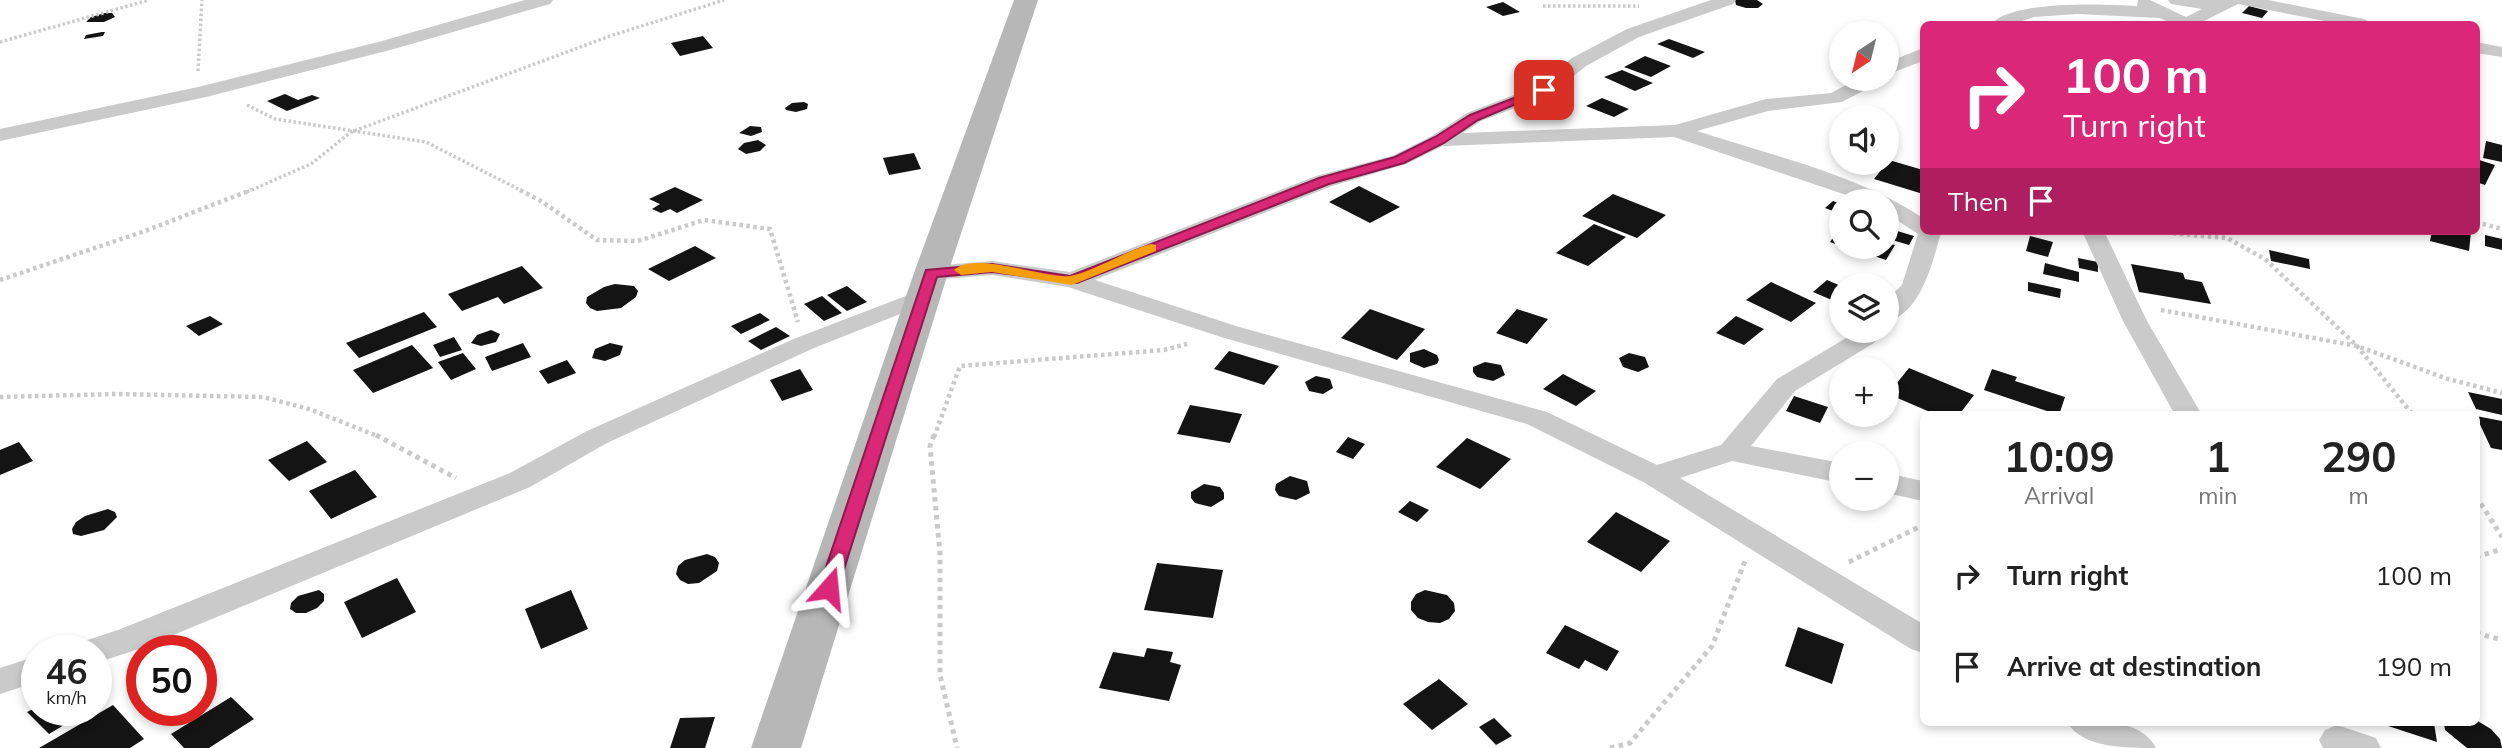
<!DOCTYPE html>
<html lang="en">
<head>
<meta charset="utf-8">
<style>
  body { margin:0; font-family:Mulish,sans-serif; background:#f6f6f6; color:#222; height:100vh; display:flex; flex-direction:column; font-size:26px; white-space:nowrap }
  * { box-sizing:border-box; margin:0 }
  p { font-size:23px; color:#767676 }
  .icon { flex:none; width:38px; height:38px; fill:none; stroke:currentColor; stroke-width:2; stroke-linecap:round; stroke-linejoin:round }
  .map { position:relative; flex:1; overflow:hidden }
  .panel { position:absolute; left:1920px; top:411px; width:560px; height:315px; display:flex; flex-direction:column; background:#fff; border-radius:10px; box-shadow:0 4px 10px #0003 }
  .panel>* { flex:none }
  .guide { position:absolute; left:1920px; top:21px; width:560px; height:214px; border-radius:10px; box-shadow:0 4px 10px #0003; background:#db2777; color:#fff; overflow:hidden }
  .needle { width:46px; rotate:215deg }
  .tools { position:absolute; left:1829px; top:21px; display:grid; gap:14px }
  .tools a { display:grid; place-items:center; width:70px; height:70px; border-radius:50%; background:#fff; box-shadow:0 4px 10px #0003; font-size:35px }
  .speed { position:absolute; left:21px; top:635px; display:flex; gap:14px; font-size:35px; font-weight:700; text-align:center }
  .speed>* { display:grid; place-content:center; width:91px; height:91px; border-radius:50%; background:#fff; box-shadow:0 4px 10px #0003; line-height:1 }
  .speed small { font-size:18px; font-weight:400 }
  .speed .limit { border:10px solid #d22; background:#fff; color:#111 }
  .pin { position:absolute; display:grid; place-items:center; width:60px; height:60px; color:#fff; margin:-30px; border-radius:14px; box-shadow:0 4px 10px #0006 }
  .me { position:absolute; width:77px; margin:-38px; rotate:18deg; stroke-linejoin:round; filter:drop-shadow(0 0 5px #0008) }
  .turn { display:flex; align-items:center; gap:24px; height:147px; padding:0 28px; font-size:32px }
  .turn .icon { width:91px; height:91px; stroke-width:2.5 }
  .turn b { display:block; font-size:49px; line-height:60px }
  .then { display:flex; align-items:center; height:66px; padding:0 28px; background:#0003; gap:14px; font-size:26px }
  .eta { display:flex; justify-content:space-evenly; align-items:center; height:119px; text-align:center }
  .eta b { font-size:42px; font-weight:700; line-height:49px }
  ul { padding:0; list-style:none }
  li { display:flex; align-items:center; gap:21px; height:91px; padding:0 28px }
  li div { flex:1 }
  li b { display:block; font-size:26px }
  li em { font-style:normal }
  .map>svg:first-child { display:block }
  .building { fill:#141414 }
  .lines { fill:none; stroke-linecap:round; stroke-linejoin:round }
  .path-far2 { stroke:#cacaca; stroke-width:3.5; stroke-dasharray:2.5 2.5; stroke-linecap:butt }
  .path-far1 { stroke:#cacaca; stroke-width:4.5; stroke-dasharray:3.5 3.5; stroke-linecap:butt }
  .path { stroke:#cacaca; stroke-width:5; stroke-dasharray:4.5 4.5; stroke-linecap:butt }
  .minor { fill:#cacaca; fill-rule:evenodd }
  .secondary { fill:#b7b7b7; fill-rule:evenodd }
  .route { fill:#db2777; stroke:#8e194d; stroke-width:2 }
  .slow { fill:#f59e0b }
</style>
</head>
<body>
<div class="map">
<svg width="2502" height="748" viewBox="0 0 2502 748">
  <rect width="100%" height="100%" fill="#fff"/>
  <path class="building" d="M1735 0H1757L1763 4 1758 8H1746L1736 5Z
    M1503 2 1520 12 1503 16 1486 7Z
    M2249 6 2268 11 2262 18 2242 13Z
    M105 13H112L115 17 104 22H86L91 17Z
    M102 32H105L103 36 84 39 86 35Z
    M703 36 713 48 680 56 671 43Z
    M1669 39 1705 52 1693 58 1657 44Z
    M1645 56 1671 66 1651 77 1624 67Z
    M1622 70 1653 83 1635 91 1604 77Z
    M285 94 298 100 312 95 320 98 287 111 267 101Z
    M1602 98 1629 109 1614 117 1586 106Z
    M804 102 808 104 807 109 796 112 786 110 785 108 792 103Z
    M750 126 761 127 762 132 751 136 739 133Z
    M758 140 766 145 760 151 746 154 738 149 744 143Z
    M2486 141 2502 145V162L2483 158Z
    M914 153 921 169 889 175 883 158Z
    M2476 159 2495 165 2485 185 2476 182Z
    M1889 160 1923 170V194L1874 179Z
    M1359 186 1400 207 1370 223 1329 202Z
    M675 187 703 200 677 213 670 209 661 213 652 209 660 204 649 199Z
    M1613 194 1666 215 1637 238 1582 216Z
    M1833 201 1841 204V214L1825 208Z
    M1594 224 1626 237 1588 266 1556 253Z
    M1839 229H1841V246L1830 242Z
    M1894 230 1914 236 1909 245 1889 239Z
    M2432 231 2471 232 2469 251 2430 241Z
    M2485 235 2502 239V250L2485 246Z
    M2030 236 2053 242 2048 257 2026 251Z
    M1886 243 1895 245 1886 260 1847 247H1886Z
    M695 246 716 258 669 281 648 269Z
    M2269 250 2309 259 2310 269 2271 261Z
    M2078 258 2098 262V272L2079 268Z
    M2045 263 2079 272V282L2043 274Z
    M2131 264 2183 273 2185 279 2202 282 2211 304 2139 292Z
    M522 266 543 288 504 304 498 297 462 311 448 294Z
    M1827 280 1841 286V304L1813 292Z
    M1771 282 1816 303 1791 322 1746 300Z
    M2028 282 2061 289 2060 298 2028 291Z
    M615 284 634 286 638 291 636 297 621 308 597 311 590 308 586 303 587 297 604 287Z
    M847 286 867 302 847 311 827 295Z
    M822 296 842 313 824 321 804 304Z
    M1370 309 1425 329 1397 360 1341 338Z
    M1517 309 1548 319 1527 344 1496 333Z
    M424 312 437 327 359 358 346 343Z
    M760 313 770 320 741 334 731 326Z
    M210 316 223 324 199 336 186 326Z
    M1736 316 1764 329 1744 345 1716 333Z
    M776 327 790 336 761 350 748 341Z
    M491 330 500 334 496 342 481 346 471 343 477 335Z
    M454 337 462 350 440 357 433 345Z
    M523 343 531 357 492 371 485 357Z
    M610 343 623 346 620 355 605 361 592 358 595 349Z
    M412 345 433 368 373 393 353 370Z
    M1424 349 1437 355 1439 360 1437 364 1424 368 1410 362V353Z
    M1229 351 1279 366 1264 385 1214 369Z
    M463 353 476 369 451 380 438 362Z
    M1629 353 1645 357 1649 367 1638 372 1623 367 1619 358Z
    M567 360 576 373 548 384 539 371Z
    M1485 362 1501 365 1505 375 1493 381 1477 377 1473 372V367Z
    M1909 368 1974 395 1959 415H1937L1888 394Z
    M800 369 813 390 782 401 770 380Z
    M1992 369 2017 377 2015 381 2065 397 2059 415 1984 390Z
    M1563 374 1596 391 1576 406 1543 389Z
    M1316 376 1330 379 1333 388 1323 394 1309 391 1305 382Z
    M2468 392 2502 399V415L2476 409Z
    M1794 396 1828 407 1820 423 1786 411Z
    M1190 405 1242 414 1230 443 1177 434Z
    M2476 416 2502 421V450L2491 448Z
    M1348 437 1365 444 1353 459 1336 452Z
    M1467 438 1511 459 1480 489 1436 467Z
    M307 441 327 462 289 481 268 460Z
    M19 442 33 461 0 475V450Z
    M355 470 377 497 331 519 309 491Z
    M1290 476 1307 481 1310 493 1296 500 1279 496 1275 490 1276 484Z
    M1204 484 1220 487 1224 493V499L1211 507 1195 503 1191 498V492Z
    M1410 501 1429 510 1417 522 1398 512Z
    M108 509 115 512 117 517 104 530 81 536 73 534 72 529 76 522 85 516Z
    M1616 512 1670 541 1641 572 1587 542Z
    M707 554 715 557 719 563 717 571 699 583 688 584 680 580 676 574 678 566 685 560Z
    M1157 563 1223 570 1213 618 1144 610Z
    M397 578 416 612 362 638 344 602Z
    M319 590 324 594V601L317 608 306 613H296L290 609 291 603 298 596Z
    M571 590 588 629 541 649 525 609Z
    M1425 590 1447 595 1454 603 1455 611 1449 619 1440 623 1428 622 1418 618 1411 610V602L1416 594Z
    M1565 625 1619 651 1607 671 1585 660 1579 669 1546 653Z
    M1798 627 1844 644 1832 684 1785 666Z
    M1147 648 1173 652 1170 662 1181 665 1169 701 1099 688 1113 652 1144 657Z
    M1439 679 1468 704 1432 730 1403 704Z
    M231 697 254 719 209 748H184L171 734Z
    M113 705 144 739 130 748H39Z
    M37 707V710H89L49 734 27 712Z
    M715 717 705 748H670L680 718Z
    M1494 718 1512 736 1496 745 1479 727Z
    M2476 720 2491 729 2500 739 2502 748H2467L2445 730 2444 723H2476Z
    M2379 723H2434L2437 742Z"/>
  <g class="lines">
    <path class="path-far2" d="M1543 6H1639
      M0 42 149 0
      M198 71 202 0
      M247 105 275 119 426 142 524 192
      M247 192 311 164 351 132 610 36 724 0"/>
    <path class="path-far1" d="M520 190 541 201 597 240 638 241 704 220 770 229 798 322
      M2476 222 2502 229
      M2145 231 2227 238 2265 259 2357 346 2413 415
      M0 280 145 231 251 190
      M2161 310 2357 346 2448 379 2502 393
      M0 397 116 394 263 397 309 409 380 437
      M934 437 960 366 1164 350 1187 344"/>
    <path class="path" d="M376 435 456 478
      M934 435 930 446 940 554V675L957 748
      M2476 496 2502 537
      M2476 557 2502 549
      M1849 562 1923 525
      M2476 633 2502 640
      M1610 748 1630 743 1712 646 1745 561"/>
    <path class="minor" d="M525 0H553L550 4 394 49 206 97 0 141V129L198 87 382 41Z
      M1711 0H1736L1733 4 1639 37 1586 66 1551 94 1481 121 1463 133 1675 125 1766 99 1831 93 1857 79H1880L1878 83 1842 102 1768 111 1697 131C1773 156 1857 174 1923 218V231H1945L1940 236C1932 265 1920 314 1886 322V300L1902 285 1918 234 1886 213V201H1864L1674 137 1443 146 1406 164 1332 186 1095 280 1239 327 1547 412 1657 465 1721 445 1777 379 1858 331H1884L1874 343 1795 391 1751 446 1841 463V483L1732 461 1680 478 1923 624V653L1911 649 1645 483 1527 424 1221 337 1068 287 992 275 931 280 923 278 919 273 923 268 931 266 992 261 1070 272 1316 176 1392 156 1432 136 1467 113 1537 86 1572 58 1627 29Z
      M2138 0H2150L2186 17 2202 9 2171 4 2168 0H2268L2364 19 2373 24H2340L2238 4 2198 24H2173L2160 18 2077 14 2034 17 2013 24H1991C2014 0 2103 4 2137 6Z
      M2476 42 2502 47V57L2476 53Z
      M1923 48V61L1886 75V63Z
      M2082 231H2104L2147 321 2202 415H2175L2123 321Z
      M924 289 933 291 936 296 933 301 814 348 607 443 530 487 142 648 96 663V651H76L81 642 118 630 510 473 587 431 796 338Z
      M1886 473 1923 481V501L1886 493Z
      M37 656V682L0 694V668Z
      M2068 723C2097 723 2140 717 2156 748 2127 748 2082 748 2068 723Z
      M2337 725 2376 738 2381 748H2323L2319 740 2325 730Z"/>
    <path class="secondary" d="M1014 0H1038L948 273 801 748H751L914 273Z"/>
  </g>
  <path class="route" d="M1540 88 1550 90 1478 120 1444 143 1404 163 1329 184 1077 283 992 272 937 277 838 588 835 593H822L819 588 926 270 992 264 1070 276 1319 178 1395 157 1435 137 1470 115Z"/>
  <path class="slow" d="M1151 244 1156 245V251L1072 285 992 272 961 275 954 270C976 250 1043 279 1070 276 1091 273 1127 250 1151 244Z"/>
</svg>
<div class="tools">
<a><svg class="needle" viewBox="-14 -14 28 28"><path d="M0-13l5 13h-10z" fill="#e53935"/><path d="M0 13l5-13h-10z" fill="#767676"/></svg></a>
<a><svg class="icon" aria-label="sound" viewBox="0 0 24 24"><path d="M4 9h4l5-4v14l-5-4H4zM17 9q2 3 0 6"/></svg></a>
<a><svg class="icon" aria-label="search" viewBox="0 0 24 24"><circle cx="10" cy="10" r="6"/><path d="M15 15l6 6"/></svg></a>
<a><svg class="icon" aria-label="layers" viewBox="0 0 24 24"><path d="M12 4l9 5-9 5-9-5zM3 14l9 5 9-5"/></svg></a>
<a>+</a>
<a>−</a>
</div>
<div class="speed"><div>46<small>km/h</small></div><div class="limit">50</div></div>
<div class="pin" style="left:1544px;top:90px;background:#d93025"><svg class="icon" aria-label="arrive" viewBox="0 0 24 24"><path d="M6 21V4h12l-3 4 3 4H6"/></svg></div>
<svg class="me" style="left:829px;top:588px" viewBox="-20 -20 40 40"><path d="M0-17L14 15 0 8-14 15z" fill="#db2777" stroke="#fff" stroke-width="4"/></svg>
<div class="guide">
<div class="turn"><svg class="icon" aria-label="right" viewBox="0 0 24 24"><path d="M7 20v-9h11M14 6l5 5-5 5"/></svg><div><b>100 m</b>Turn right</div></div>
<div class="then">Then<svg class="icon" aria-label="arrive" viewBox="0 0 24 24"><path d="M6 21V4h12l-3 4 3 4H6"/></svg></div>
</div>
<section class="panel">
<div class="eta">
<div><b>10:09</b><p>Arrival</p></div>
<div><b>1</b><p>min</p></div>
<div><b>290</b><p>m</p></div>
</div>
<ul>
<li><svg class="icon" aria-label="right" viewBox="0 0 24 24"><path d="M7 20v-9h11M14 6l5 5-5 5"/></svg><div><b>Turn right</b></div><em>100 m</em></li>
<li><svg class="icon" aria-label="arrive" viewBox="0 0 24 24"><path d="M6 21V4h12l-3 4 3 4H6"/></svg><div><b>Arrive at destination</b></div><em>190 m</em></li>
</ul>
</section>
</div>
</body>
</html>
